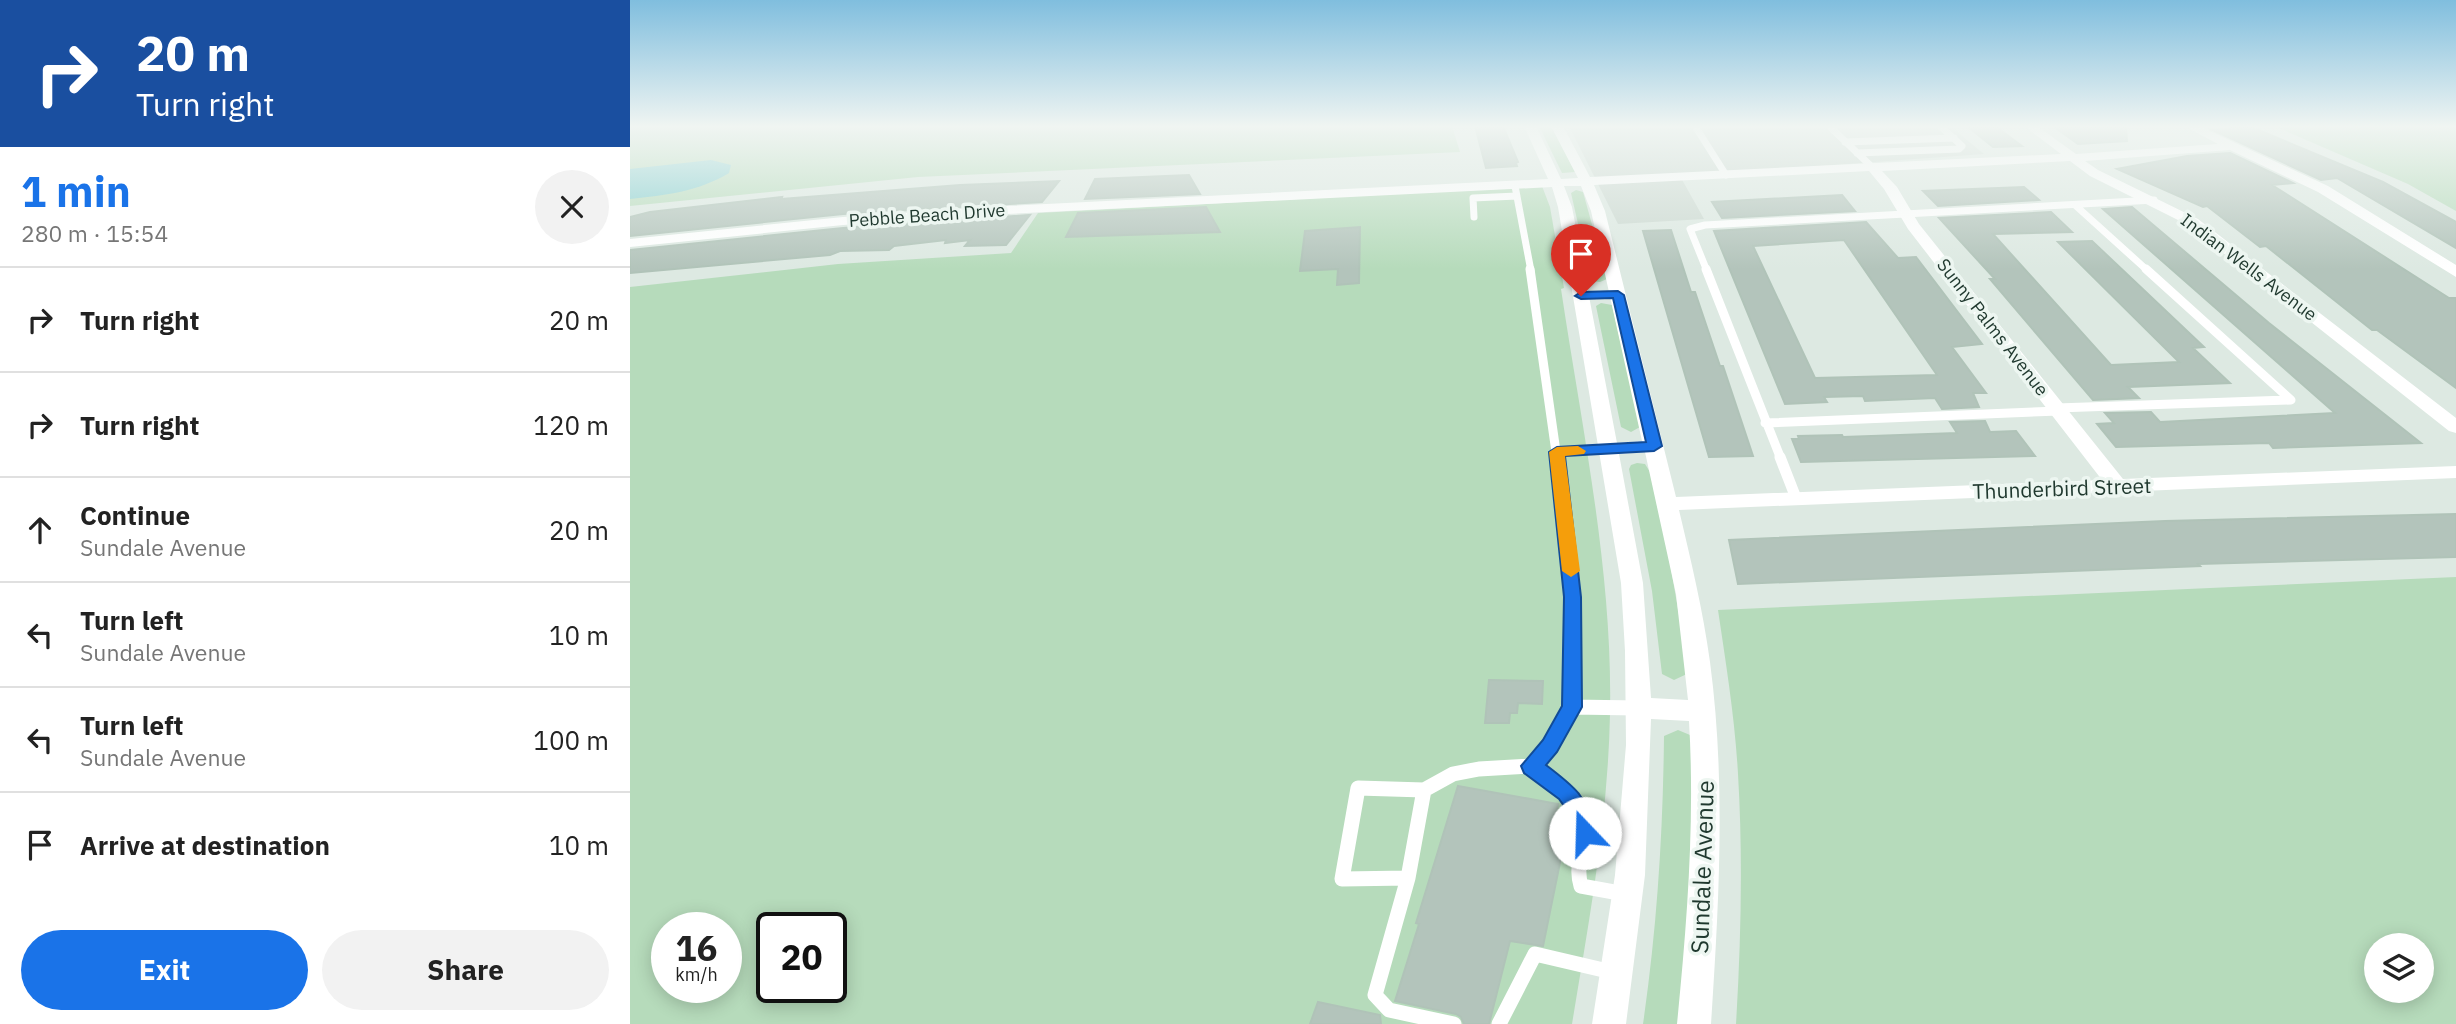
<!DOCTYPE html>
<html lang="en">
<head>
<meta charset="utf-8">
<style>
  body { margin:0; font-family:"IBM Plex Sans",sans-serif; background:#f2f2f2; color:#222; height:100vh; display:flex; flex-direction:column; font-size:26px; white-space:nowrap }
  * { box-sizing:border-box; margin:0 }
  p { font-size:23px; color:#767676 }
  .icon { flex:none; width:38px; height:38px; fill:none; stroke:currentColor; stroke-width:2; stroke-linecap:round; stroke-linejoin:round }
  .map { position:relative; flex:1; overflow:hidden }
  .sheet { display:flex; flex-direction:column; background:#fff; width:630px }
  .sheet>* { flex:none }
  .guide { background:#1a4fa0; color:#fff; overflow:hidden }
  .fabs { position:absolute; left:1734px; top:933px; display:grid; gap:14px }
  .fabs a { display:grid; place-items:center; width:70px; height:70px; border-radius:50%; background:#fff; box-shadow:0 4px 18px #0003; font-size:35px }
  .speed { position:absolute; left:21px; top:912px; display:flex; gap:14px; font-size:35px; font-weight:700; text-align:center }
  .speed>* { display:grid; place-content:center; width:91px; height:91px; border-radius:50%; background:#fff; box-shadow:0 4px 18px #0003; line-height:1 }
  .speed small { font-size:18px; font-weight:400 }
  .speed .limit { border:4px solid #111; border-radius:10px; background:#fff; color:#111 }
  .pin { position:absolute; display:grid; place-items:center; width:60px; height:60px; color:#fff; margin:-72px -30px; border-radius:50% 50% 50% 0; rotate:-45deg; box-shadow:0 0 7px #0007 }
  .pin .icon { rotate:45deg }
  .me { position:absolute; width:77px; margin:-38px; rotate:339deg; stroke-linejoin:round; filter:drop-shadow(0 0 5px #0008) }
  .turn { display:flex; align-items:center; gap:24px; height:147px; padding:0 21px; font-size:32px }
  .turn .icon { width:91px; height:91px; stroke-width:2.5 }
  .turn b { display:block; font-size:49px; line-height:60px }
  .round { display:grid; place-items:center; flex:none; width:74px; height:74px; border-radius:37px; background:#f2f2f2 }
  .summary { display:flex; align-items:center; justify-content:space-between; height:119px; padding:0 21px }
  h1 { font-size:42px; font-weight:700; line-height:52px; color:#1a73e8 }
  .action { display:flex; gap:14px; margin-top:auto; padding:14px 21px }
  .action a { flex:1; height:80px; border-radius:42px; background:#1a73e8; color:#fff; font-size:28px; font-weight:700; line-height:80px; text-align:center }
  .action a+a { background:#f2f2f2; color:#222 }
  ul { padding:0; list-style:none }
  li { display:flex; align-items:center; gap:21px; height:105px; padding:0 21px; border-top:2px solid #e0e0e0 }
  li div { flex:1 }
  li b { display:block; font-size:26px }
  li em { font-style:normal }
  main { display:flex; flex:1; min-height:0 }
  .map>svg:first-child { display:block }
  .built { fill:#ccd9d1 }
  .green { fill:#b6dbbb; fill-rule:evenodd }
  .water { fill:#84cecf }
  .building { fill:#b3c4bb; stroke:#b0c3b8; stroke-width:2; fill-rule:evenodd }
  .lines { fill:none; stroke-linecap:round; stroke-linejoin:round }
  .lane-far3 { stroke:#fff; stroke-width:7 }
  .lane-far2 { stroke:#fff; stroke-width:9 }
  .lane-far1 { stroke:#fff; stroke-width:11 }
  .lane { stroke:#fff; stroke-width:15 }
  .street { fill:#fff; fill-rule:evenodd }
  .route { fill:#1a73e8; stroke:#114b97; stroke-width:2 }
  .slow { fill:#f59e0b }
  .labels { text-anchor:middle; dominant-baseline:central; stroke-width:7; stroke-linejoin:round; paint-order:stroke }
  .far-street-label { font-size:18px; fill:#1f382e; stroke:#edf6f1 }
  .street-label { font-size:21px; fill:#1f382e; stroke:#edf6f1 }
  .near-street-label { font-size:24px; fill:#1f382e; stroke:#edf6f1 }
</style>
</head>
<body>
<main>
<section class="sheet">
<div class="guide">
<div class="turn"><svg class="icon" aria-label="right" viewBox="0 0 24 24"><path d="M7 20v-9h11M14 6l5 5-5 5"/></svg><div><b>20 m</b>Turn right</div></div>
</div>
<div class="summary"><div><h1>1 min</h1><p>280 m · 15:54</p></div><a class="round"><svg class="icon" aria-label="close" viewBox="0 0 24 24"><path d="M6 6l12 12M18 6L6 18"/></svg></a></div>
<ul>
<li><svg class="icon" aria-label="right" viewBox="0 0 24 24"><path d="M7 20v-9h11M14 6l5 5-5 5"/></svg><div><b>Turn right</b></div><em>20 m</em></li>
<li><svg class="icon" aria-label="right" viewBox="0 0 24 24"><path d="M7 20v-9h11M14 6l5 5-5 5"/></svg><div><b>Turn right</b></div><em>120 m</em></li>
<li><svg class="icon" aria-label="ahead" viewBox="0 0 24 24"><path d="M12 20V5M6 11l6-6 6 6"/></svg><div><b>Continue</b><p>Sundale Avenue</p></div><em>20 m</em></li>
<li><svg class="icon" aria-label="left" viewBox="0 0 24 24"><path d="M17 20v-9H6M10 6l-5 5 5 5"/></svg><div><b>Turn left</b><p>Sundale Avenue</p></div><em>10 m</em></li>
<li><svg class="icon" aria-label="left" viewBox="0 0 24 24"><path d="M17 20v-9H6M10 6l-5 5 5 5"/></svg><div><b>Turn left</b><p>Sundale Avenue</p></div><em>100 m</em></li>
<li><svg class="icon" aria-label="arrive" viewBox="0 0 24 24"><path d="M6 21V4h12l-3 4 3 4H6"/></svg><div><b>Arrive at destination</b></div><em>10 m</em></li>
</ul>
<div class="action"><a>Exit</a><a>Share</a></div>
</section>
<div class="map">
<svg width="1826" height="1024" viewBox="0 0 1826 1024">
  <rect width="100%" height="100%" fill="#dde9e2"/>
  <path class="built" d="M939 126H1320L1354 154 1050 176 1074 219 988 224Z"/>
  <path class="green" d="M0 126H822L830 152 288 177 0 206Z
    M909 126H921L945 172 932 173Z
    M1644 126H1826V211L1778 184Z
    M912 186 920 207 934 288 931 289C952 429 983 572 980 714 978 819 959 921 942 1024H0V287L208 264 381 253 408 213ZM37 928H96V987H37ZM142 928H201V987H142Z
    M946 190 953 192 977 279 970 282 961 281 941 193Z
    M971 303 982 305 1010 427 1001 432 991 427 966 306Z
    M1007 463 1015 464 1020 472 1040 563 1059 673 1044 680 1032 674 1022 591 999 469 1001 465Z
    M1826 577V1024H1106C1111 941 1113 857 1108 774 1105 719 1096 664 1088 610ZM1746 945H1792V990H1746Z
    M1048 730 1060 735 1064 747 1057 956 1048 1024H1013C1027 928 1033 833 1034 736Z"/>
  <path class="water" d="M81 160 101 165 99 173C67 192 36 195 0 199V169Z"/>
  <path class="building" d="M845 126H873L888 162 886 163 887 166 856 168Z
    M1337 126H1365L1392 146 1363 147Z
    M1423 126H1496L1497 141 1448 144Z
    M1619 126 1753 182 1826 222V248L1707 178 1691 180 1583 130Z
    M1600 153 1663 183 1642 185 1819 298H1826V388L1747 330H1742L1636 246 1630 247 1577 206 1573 207 1487 169 1557 156Z
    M559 175 570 194 455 199 465 179Z
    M429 181 412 202 213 214 0 236V217L20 212 152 197 151 199 330 185Z
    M1394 187 1409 200 1308 206 1293 191Z
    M1212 195 1225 211 1092 218 1082 202Z
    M576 207 590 232 436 237 448 213Z
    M1502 207 1639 323 1791 443 1643 448 1639 443 1486 447 1467 424 1484 423 1475 413 1521 412 1530 422 1705 413 1473 209Z
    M1421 212 1442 232 1363 234 1481 365 1549 362 1428 242 1462 241 1574 347 1563 348 1600 383 1498 387 1509 398 1463 400 1360 279H1365L1309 218Z
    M400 215 376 245 335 246 340 240 315 243 316 240 264 246 259 250 210 251 200 255 0 273V250L213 228Z
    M1236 222 1268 258 1286 257 1352 344 1322 347 1356 393H1343L1349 407 1312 409 1305 398 1235 401 1233 396 1194 397 1197 402 1155 404 1084 231ZM1214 240 1307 375 1185 378 1123 246Z
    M730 227 729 283 707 285 708 269 670 271 675 231Z
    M1041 230 1061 292H1065L1090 366H1093L1123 456 1079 457 1013 231Z
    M1355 421 1360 432 1386 431 1405 456 1171 462 1162 439H1169L1168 436 1212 435 1213 437 1327 433 1320 422Z
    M1826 514V557L1568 564 1570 566 1108 584 1099 540 1535 521Z
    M859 680 913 681 912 704 888 703 887 713H880L879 723H855Z
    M828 786 928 804 922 834H926L923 847 933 848 913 946 880 941 859 1024H834L831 1017 826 1014 765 1001 789 924 786 923Z
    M688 1002 750 1015 751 1024H680Z"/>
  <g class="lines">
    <path class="lane-far3" d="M1065 126 1096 175
      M1199 126 1242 167
      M1215 142 1324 138
      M1227 153 1329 149 1332 146 1310 126
      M885 186 901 271
      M1445 205 1518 271
      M1275 214 1524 200
      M844 217 843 198 887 196
      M1077 271 1060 229 1075 225 1275 214"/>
    <path class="lane-far2" d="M900 269 927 459
      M1076 269 1151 459
      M1427 408 1661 400 1516 269
      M1135 423 1429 411
      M927 452 979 449"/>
    <path class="lane-far1" d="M927 457 940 588 942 704
      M1150 457 1166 498"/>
    <path class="lane" d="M942 703V707L1008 708
      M902 766C928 785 960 806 954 843 951 858 946 870 951 886L995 894
      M728 788 794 790 778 878 712 879Z
      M794 790 823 774 849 769 902 766 920 746 942 707
      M778 878 745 995 759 1010 824 1024
      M869 1024 905 954 982 972"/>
    <path class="street" d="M894 126H906L931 179 948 178 921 126H933L960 177 1431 154 1394 126H1407L1446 154 1588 144 1554 126H1569L1698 186 1826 265V277L1688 192 1600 150 1455 161 1468 170 1568 219 1826 418V433L1819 431 1558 225 1460 176 1440 161 1252 171 1267 187 1289 224 1493 479 1826 466V478L1049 510C1061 561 1073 610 1080 662 1096 782 1089 903 1081 1024H1047C1057 923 1065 822 1059 721L1021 719 1015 875 996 1024H962L985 875 996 745 995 651 991 583 928 207 922 187 376 214 213 225 0 247V239L213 217 376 206 918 179ZM1239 171 1254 189 1278 229 1472 480 1046 497 975 211 964 185ZM934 186H951L961 211 1012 441 987 443 942 207ZM1015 452 1046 594 1058 700 1021 698 1013 583 989 454Z"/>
  </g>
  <linearGradient id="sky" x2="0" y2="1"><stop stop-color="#80bede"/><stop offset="0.47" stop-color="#f0f5f2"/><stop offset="1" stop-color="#f0f5f2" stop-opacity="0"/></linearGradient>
  <rect width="1826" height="269" fill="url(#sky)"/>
  <path class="route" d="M988 291 994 295 1032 446 1024 451 935 456 951 597 952 707 927 752 916 765C945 787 957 796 966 833L962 840 955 843 947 840 939 813 929 799 894 773 891 766 913 740 932 706 934 597 919 452 927 447 1016 442 983 298 951 299 945 296 951 292Z"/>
  <path class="slow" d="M948 446 956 451 954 454 935 456 950 571 941 577 932 571 919 452 927 447Z"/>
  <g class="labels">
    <g class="far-street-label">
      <text transform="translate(297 215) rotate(-4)">Pebble Beach Drive</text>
      <text transform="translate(1619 267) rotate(37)">Indian Wells Avenue</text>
      <text transform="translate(1363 327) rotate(52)">Sunny Palms Avenue</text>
    </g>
    <g class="street-label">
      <text transform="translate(1432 488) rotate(-2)">Thunderbird Street</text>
    </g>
    <g class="near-street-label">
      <text transform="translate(1072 867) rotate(-88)">Sundale Avenue</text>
    </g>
  </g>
</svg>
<div class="fabs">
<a><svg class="icon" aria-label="layers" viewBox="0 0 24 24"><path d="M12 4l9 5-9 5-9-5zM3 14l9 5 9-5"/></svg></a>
</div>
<div class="speed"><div>16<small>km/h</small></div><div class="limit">20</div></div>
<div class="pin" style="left:951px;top:296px;background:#d93025"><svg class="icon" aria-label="arrive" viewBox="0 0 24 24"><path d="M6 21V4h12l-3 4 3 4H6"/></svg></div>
<svg class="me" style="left:955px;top:833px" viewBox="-20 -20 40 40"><circle r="19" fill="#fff"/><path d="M0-13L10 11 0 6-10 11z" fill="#1a73e8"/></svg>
</div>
</main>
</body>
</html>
